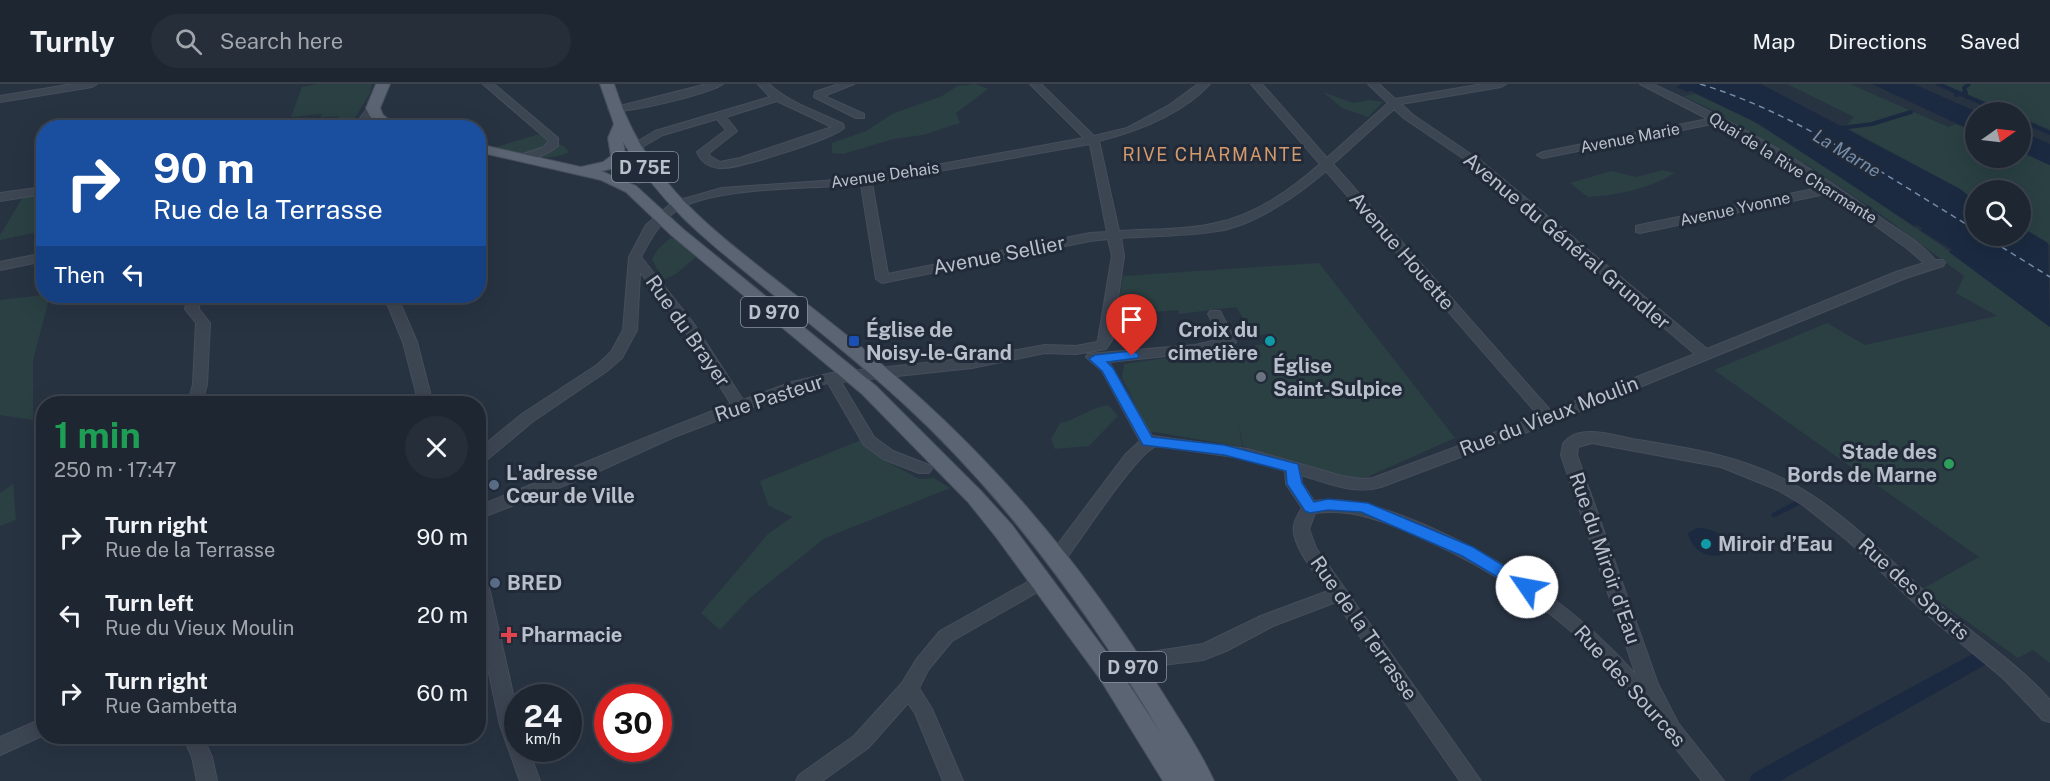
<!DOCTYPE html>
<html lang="en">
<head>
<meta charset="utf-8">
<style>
  body { margin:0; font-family:"Public Sans",sans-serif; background:#262e3a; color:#f1f3f6; height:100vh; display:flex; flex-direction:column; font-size:22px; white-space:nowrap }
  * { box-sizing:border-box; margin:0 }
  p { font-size:20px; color:#a1a5ac }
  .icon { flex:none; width:33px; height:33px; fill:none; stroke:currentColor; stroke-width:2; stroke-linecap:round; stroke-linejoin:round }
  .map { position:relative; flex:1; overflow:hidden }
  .sheet { position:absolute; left:36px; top:312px; width:450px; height:348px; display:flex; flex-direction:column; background:#1e2632; border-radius:24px; box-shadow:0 6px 24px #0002,0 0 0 2px #3c434d }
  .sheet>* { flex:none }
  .banner { position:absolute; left:36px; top:36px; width:450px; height:183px; border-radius:24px; box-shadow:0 6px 24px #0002,0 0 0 2px #3c434d; background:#1a4fa0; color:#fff; overflow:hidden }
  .needle { width:39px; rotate:76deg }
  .controls { position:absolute; left:1965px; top:18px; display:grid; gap:12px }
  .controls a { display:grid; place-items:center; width:66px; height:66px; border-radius:50%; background:#1e2632; box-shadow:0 6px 24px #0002,0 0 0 2px #3c434d; font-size:30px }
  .speed { position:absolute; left:504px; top:600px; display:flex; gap:12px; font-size:30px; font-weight:700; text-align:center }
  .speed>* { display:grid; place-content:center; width:78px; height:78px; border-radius:50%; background:#1e2632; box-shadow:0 6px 24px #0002,0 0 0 2px #3c434d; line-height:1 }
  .speed small { font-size:15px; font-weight:400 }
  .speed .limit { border:9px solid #d22; background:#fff; color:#111 }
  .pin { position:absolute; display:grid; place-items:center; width:51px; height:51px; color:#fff; margin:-62px -26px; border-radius:50% 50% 50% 0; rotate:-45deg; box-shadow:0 0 6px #0007 }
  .pin .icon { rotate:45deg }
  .me { position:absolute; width:66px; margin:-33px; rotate:303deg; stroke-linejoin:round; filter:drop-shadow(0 0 4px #0008) }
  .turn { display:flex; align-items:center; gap:21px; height:126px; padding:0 18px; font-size:27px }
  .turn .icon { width:78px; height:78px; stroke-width:2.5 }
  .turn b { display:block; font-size:42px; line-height:51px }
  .then { display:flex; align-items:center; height:57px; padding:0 18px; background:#0003; gap:12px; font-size:22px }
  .round { display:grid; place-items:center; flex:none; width:63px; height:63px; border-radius:32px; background:#262e3a }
  .overview { display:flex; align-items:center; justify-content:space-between; height:102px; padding:0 18px }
  h1 { font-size:36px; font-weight:700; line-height:45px; color:#1e9e55 }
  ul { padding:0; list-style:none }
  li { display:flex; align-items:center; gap:18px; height:78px; padding:0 18px }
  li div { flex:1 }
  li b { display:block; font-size:22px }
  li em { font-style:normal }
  header { display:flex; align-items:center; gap:36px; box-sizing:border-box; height:84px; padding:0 30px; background:#1e2632; border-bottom:2px solid #3c434d }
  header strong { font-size:28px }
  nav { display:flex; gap:33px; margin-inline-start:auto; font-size:21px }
  .search { width:420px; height:54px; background:#262e3a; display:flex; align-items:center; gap:15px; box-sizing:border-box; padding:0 21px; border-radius:33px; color:#a1a5ac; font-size:22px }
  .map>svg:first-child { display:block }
  .green { fill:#2a4043 }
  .water { fill:#1b2a41 }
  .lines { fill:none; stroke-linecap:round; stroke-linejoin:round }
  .stream-far1 { stroke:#1b2a41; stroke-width:4 }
  .stream { stroke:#1b2a41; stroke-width:5 }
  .canal { fill:#1b2a41; fill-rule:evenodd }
  .ferry { stroke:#748ba9; stroke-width:1.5; stroke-dasharray:6 4.5; stroke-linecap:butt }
  .minor-casing { stroke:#464e5c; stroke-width:2 }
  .major-casing { stroke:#464e5c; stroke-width:2 }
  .minor { fill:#3c4552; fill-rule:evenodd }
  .major { fill:#5a6472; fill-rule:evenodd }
  .route { fill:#1a73e8; stroke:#114b97; stroke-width:1.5 }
  .transit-dot { fill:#1a4fb4; stroke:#212a38; stroke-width:2 }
  .culture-dot { fill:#0f9aa8; stroke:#212a38; stroke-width:2 }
  .worship-dot { fill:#6b7280; stroke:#212a38; stroke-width:2 }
  .leisure-dot { fill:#2e9e5b; stroke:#212a38; stroke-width:2 }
  .service-dot { fill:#5c6f8a; stroke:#212a38; stroke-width:2 }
  .health-dot { fill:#e0444e; stroke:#212a38; stroke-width:2 }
  .labels { text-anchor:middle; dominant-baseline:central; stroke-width:6; stroke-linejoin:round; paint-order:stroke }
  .far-street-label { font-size:16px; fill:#b9c0cc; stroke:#212a38 }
  .far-water-label { font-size:18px; font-style:italic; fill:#748ba9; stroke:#212a38 }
  .far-neighbourhood-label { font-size:18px; letter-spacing:1.5px; fill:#d49a6d; stroke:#212a38 }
  .shield { fill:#212a38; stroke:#8b93a0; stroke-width:1.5 }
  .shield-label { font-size:18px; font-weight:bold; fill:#b9c0cc }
  .street-label { font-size:20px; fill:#b9c0cc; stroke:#212a38 }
  .poi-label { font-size:20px; font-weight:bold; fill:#b9c0cc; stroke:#212a38; text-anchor:start }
</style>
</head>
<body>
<header>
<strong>Turnly</strong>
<div class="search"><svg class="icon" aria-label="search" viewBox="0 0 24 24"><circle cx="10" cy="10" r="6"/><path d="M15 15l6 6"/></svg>Search here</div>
<nav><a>Map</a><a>Directions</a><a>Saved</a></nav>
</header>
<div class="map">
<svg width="2050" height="697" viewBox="0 0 2050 697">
  <rect width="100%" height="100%" fill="#283342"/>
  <path class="green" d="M317 0H372L370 9 352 39 335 40 339 32 321 33 322 30 291 33 302 3Z
    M976 0 988 5 956 29 960 39 923 51 893 55 843 70 832 69V59L866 47 892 30 942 12 957 2Z
    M1787 0H1850L1948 43 1956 40 1975 48 1976 74H2020L2021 68 2050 81V161L2021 143 2020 106H1976L1975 117 1960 105 1845 43 1854 33Z
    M1944 0H2050V46L2021 33 2020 28H2009Z
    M1323 8 1353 19 1370 16 1383 18 1368 33 1342 24Z
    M1696 10 1751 36 1832 87 1942 162 2050 243V579L2033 566 2018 574 1922 505 1979 473 1714 286 1827 239 1865 261 1997 232 1956 209 1964 192 1879 129 1804 79H1798L1723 34 1726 33 1683 12Z
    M539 50 565 63 569 68C547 80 519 68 496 63Z
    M622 60 645 98 639 101 625 91 604 86 620 79 624 73Z
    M1663 86 1675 89C1648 105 1619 111 1588 113L1570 99 1611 87 1636 93Z
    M43 110V147L0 156V151L23 113Z
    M670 154 677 155 696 173 676 190 663 196 652 175 658 165Z
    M1319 179 1455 354 1358 397 1243 362 1239 340 1242 363 1149 347 1122 294 1124 280 1195 270 1201 276 1223 271 1222 268 1235 267 1233 264 1242 262 1245 265 1257 261 1277 258 1272 249 1255 252 1236 223 1179 230 1178 226 1117 231 1123 192Z
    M44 211 50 212 33 276V336L0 331V216Z
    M1108 321 1118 332 1089 362 1055 365 1051 355 1060 339C1079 335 1089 324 1108 321Z
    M861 356 882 375 919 395 934 394 950 404 825 454 751 513 720 546 701 529 768 450 792 433 768 421 760 397Z
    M13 400 16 436 0 442V409Z"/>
  <path class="water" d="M1682 0H1761L1960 105 1975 117 1976 152H2020L2021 143 2048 159 2050 243 1949 168 1952 166 1920 146 1923 145 1917 141 1914 142 1759 40 1691 7 1687 8 1676 3Z
    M1872 0H1914L1977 28 1975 48Z
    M2021 47 2050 60V81L2021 68Z
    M1697 444C1711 444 1721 449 1728 460L1726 469C1710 477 1691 466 1688 449Z"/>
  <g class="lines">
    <path class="stream-far1" d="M1938 0 2002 28
      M1956 11 1966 9 1964 4 1969 0
      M2020 36 2050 49
      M1841 44 1872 40 1911 28"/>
    <path class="stream" d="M1774 431 1799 418"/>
    <path class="canal" d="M1978 567 1985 569 1988 575 1985 581 1780 697H1749L1752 690Z"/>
    <path class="ferry" d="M1700 0C1799 30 1887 93 1976 146
      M1984 152 2050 193"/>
    <g class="minor-casing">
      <path id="minor" d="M73 0H97L92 3 0 18V12Z
        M483 0H494L558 54V62C548 70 529 78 517 76V72L544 63 549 57Z
        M707 0H723C712 9 618 33 608 25Z
        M758 0H769C787 18 819 28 843 40L844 44C832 55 736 86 719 84 708 83 701 78 697 68L726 46 717 35 663 51 637 66 633 67 627 64 655 47 770 13ZM777 17 832 43 740 74 720 78 710 72 709 69 737 47 726 33Z
        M839 0H854L824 12 864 30V34H856L814 13 815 8Z
        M1030 0H1041L1094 52 1127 44 1168 22 1198 0H1210C1182 30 1138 47 1099 57L1119 147C1149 145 1188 146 1216 139 1255 131 1291 106 1320 80L1251 0H1262L1327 74 1388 19 1368 0H1379L1395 15 1483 0H1506L1501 3 1401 20 1413 31 1481 77 1707 265 1896 188 1924 179 1908 165 1830 109 1640 149 1636 148V142L1640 141 1823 103 1717 39 1543 74 1537 71 1543 68 1708 35 1640 0H1653C1734 37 1810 81 1881 134 1899 147 1921 158 1935 176H1943L1945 179 1943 182 1906 194 1554 338 1381 403C1354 411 1327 399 1301 391L1302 399 1314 417C1353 412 1389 426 1425 441 1507 477 1577 524 1636 591L1561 371 1563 360C1577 339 1613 351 1632 355 1686 364 1740 371 1789 398 1848 429 1893 481 1943 524 1979 555 2019 581 2050 616V638L2043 636 2004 595 1932 535 1847 456 1803 421 1778 406 1721 383 1592 359 1578 363 1577 371 1658 600 1678 639 1724 697H1702C1663 649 1625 598 1580 555 1533 512 1478 479 1420 453 1386 438 1353 424 1315 429L1309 445 1316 464 1481 697H1460L1336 518 1273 542 1226 567 1203 576 1130 585 1124 582 1121 577 1124 572 1203 560 1261 532 1328 507C1317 492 1290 460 1294 441 1295 435 1299 429 1302 424L1286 400 1285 387 1248 375 1157 362C1140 364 1078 459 1064 478L1058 479 1052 478 1050 473 1052 468 1125 371 1140 357 1102 287 1086 273 1088 270 1195 261 1221 255 1208 230 1210 227H1220L1236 258 1234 261 1195 269 1109 278 1152 352 1248 365 1342 392 1362 395 1373 394 1539 332 1326 87C1298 111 1255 141 1218 147 1186 152 1153 152 1121 154L1124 172 1112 256 1106 265 1076 270 1045 269 972 284 841 298 874 353 893 367 929 381 932 385 929 389H919L883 375 864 361 828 299 800 305 674 353 586 393 478 435V422C563 389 646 352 731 320L684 245 640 188 637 246 622 274 607 287 532 338 483 379 478 380V366L522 330 597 281 611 268 623 246 629 173 646 141 673 118 722 104 866 94 1084 54ZM1394 25 1405 35 1473 81 1695 270 1551 327 1333 80ZM1090 60 1107 148 1090 149 888 190 872 99ZM861 101 876 195 882 199 1090 157 1108 155 1112 172 1098 256 1097 258 1076 262 1045 261 972 274 832 289 792 298 743 316 694 240 641 173C651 154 662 134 682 123 722 103 814 104 861 101Z
        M373 21 378 24 364 44H353L369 22Z
        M44 103V110L0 117V109Z
        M44 169V177L0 186V178Z
        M188 212H200L199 225 210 239 207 300 202 320H188L193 300 196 239 185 225Z
        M384 212H397L417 258 433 320H419L403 258Z
        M478 487 484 489 487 494 518 632V664H528L540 697H520L500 641 478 537Z
        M1042 490 1048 492 1051 497 1048 502 952 557 928 586 919 604 932 625 963 697H943L915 629 908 619 868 664 822 697H796L799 691 854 652 902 599 916 576 940 547Z
        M44 634V651L0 671V653Z
        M183 652H202L212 673 217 697H197L192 673Z"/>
    </g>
    <g class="major-casing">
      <path id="major" d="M376 0H390L380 24 383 31 400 44C382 44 373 41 366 24Z
        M600 0H614C644 97 709 143 785 203 831 238 876 274 919 313 1014 399 1095 499 1162 608 1180 637 1200 666 1214 697H1163L1100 595 996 453 968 418 862 310 671 151 626 108 601 96 478 68V60L581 83 603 78 611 72 608 54 614 40ZM623 58C665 127 714 162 775 212 819 247 863 282 904 320 1007 415 1089 528 1160 648L1116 581 1012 441 982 408 876 302 683 145 636 102 601 87C621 84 628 76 623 58Z"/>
    </g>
    <use href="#minor" class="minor"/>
    <use href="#major" class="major"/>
  </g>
  <path class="route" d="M1132 267 1137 269 1139 272 1137 274 1107 278 1113 284 1152 353 1224 361 1298 380 1302 399 1314 418 1328 415 1368 419 1473 463 1532 499 1534 503 1532 507 1527 509 1521 507 1462 472 1361 428 1328 426 1310 429 1305 427 1287 400 1286 387 1224 371 1143 361 1102 287 1089 275 1095 271Z"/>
  <rect class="transit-dot" x="848" y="251" width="12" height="12" rx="3"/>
  <g class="culture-dot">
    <circle cx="1270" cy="257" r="6"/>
    <circle cx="1706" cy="460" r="6"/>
  </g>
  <circle class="worship-dot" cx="1261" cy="293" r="6"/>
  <circle class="leisure-dot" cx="1949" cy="380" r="6"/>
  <g class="service-dot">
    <circle cx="494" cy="401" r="6"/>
    <circle cx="495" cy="499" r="6"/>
  </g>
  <path class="health-dot" d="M506 542h6v6h6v6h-6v6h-6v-6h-6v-6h6z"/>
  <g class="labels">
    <g class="far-street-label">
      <text transform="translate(1630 54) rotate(-11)">Avenue Marie</text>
      <text transform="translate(1793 84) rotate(32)">Quai de la Rive Charmante</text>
      <text transform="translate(885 91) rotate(-8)">Avenue Dehais</text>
      <text transform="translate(1735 125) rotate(-12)">Avenue Yvonne</text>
    </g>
    <g class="far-water-label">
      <text transform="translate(1847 69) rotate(31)">La Marne</text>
    </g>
    <g class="far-neighbourhood-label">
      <text x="1213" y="70">RIVE CHARMANTE</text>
    </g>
    <g class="shield">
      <rect x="612" y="68" width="66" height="30" rx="4.5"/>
      <rect x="741" y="213" width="66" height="30" rx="4.5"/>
      <rect x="1100" y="568" width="66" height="30" rx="4.5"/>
    </g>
    <g class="shield-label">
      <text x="645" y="83">D 75E</text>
      <text x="774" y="228">D 970</text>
      <text x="1133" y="583">D 970</text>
    </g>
    <g class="street-label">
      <text transform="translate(1567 157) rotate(40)">Avenue du Général Grundler</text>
      <text transform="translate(1402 167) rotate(49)">Avenue Houette</text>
      <text transform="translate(999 171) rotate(-11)">Avenue Sellier</text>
      <text transform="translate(688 247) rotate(55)">Rue du Brayer</text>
      <text transform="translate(769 314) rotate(-18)">Rue Pasteur</text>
      <text transform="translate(1549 332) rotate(-21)">Rue du Vieux Moulin</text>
      <text transform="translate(1605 474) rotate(71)">Rue du Miroir d'Eau</text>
      <text transform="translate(1914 505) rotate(42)">Rue des Sports</text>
      <text transform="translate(1364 544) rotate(55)">Rue de la Terrasse</text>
      <text transform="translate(1630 602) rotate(48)">Rue des Sources</text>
    </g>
    <g class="poi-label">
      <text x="866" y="246">Église de<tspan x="866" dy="23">Noisy-le-Grand</tspan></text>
      <text x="1258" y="246" text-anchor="end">Croix du<tspan x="1258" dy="23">cimetière</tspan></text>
      <text x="1273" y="282">Église<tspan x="1273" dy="23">Saint-Sulpice</tspan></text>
      <text x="1937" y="368" text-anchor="end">Stade des<tspan x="1937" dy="23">Bords de Marne</tspan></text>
      <text x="506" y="389">L'adresse<tspan x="506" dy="23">Cœur de Ville</tspan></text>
      <text x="1718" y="460">Miroir d’Eau</text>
      <text x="507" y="499">BRED</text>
      <text x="521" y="551">Pharmacie</text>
    </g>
  </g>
</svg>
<div class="controls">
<a><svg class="needle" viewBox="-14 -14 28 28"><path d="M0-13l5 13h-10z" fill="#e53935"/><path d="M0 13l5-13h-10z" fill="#a1a5ac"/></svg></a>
<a><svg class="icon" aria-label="search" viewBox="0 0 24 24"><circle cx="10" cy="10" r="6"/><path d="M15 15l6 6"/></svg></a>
</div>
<div class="speed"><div>24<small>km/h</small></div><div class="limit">30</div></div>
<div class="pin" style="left:1132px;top:272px;background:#d93025"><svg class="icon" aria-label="arrive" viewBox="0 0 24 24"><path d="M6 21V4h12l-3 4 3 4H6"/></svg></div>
<svg class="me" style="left:1527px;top:503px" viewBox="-20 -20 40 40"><circle r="19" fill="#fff"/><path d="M0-13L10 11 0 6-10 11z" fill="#1a73e8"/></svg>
<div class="banner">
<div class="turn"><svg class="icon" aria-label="right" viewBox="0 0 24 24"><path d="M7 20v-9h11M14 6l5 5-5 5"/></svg><div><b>90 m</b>Rue de la Terrasse</div></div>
<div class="then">Then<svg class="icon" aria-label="left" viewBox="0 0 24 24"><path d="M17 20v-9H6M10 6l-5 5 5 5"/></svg></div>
</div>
<section class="sheet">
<div class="overview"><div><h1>1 min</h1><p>250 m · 17:47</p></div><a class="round"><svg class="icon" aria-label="close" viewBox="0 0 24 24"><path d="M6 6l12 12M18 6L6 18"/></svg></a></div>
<ul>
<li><svg class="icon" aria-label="right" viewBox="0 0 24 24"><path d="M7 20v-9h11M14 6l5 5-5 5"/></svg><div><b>Turn right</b><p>Rue de la Terrasse</p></div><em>90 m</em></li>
<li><svg class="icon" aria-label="left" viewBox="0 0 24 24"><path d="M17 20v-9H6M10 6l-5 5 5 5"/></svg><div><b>Turn left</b><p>Rue du Vieux Moulin</p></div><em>20 m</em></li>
<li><svg class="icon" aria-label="right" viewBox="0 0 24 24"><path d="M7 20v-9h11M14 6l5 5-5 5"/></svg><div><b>Turn right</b><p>Rue Gambetta</p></div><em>60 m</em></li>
</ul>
</section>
</div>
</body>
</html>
